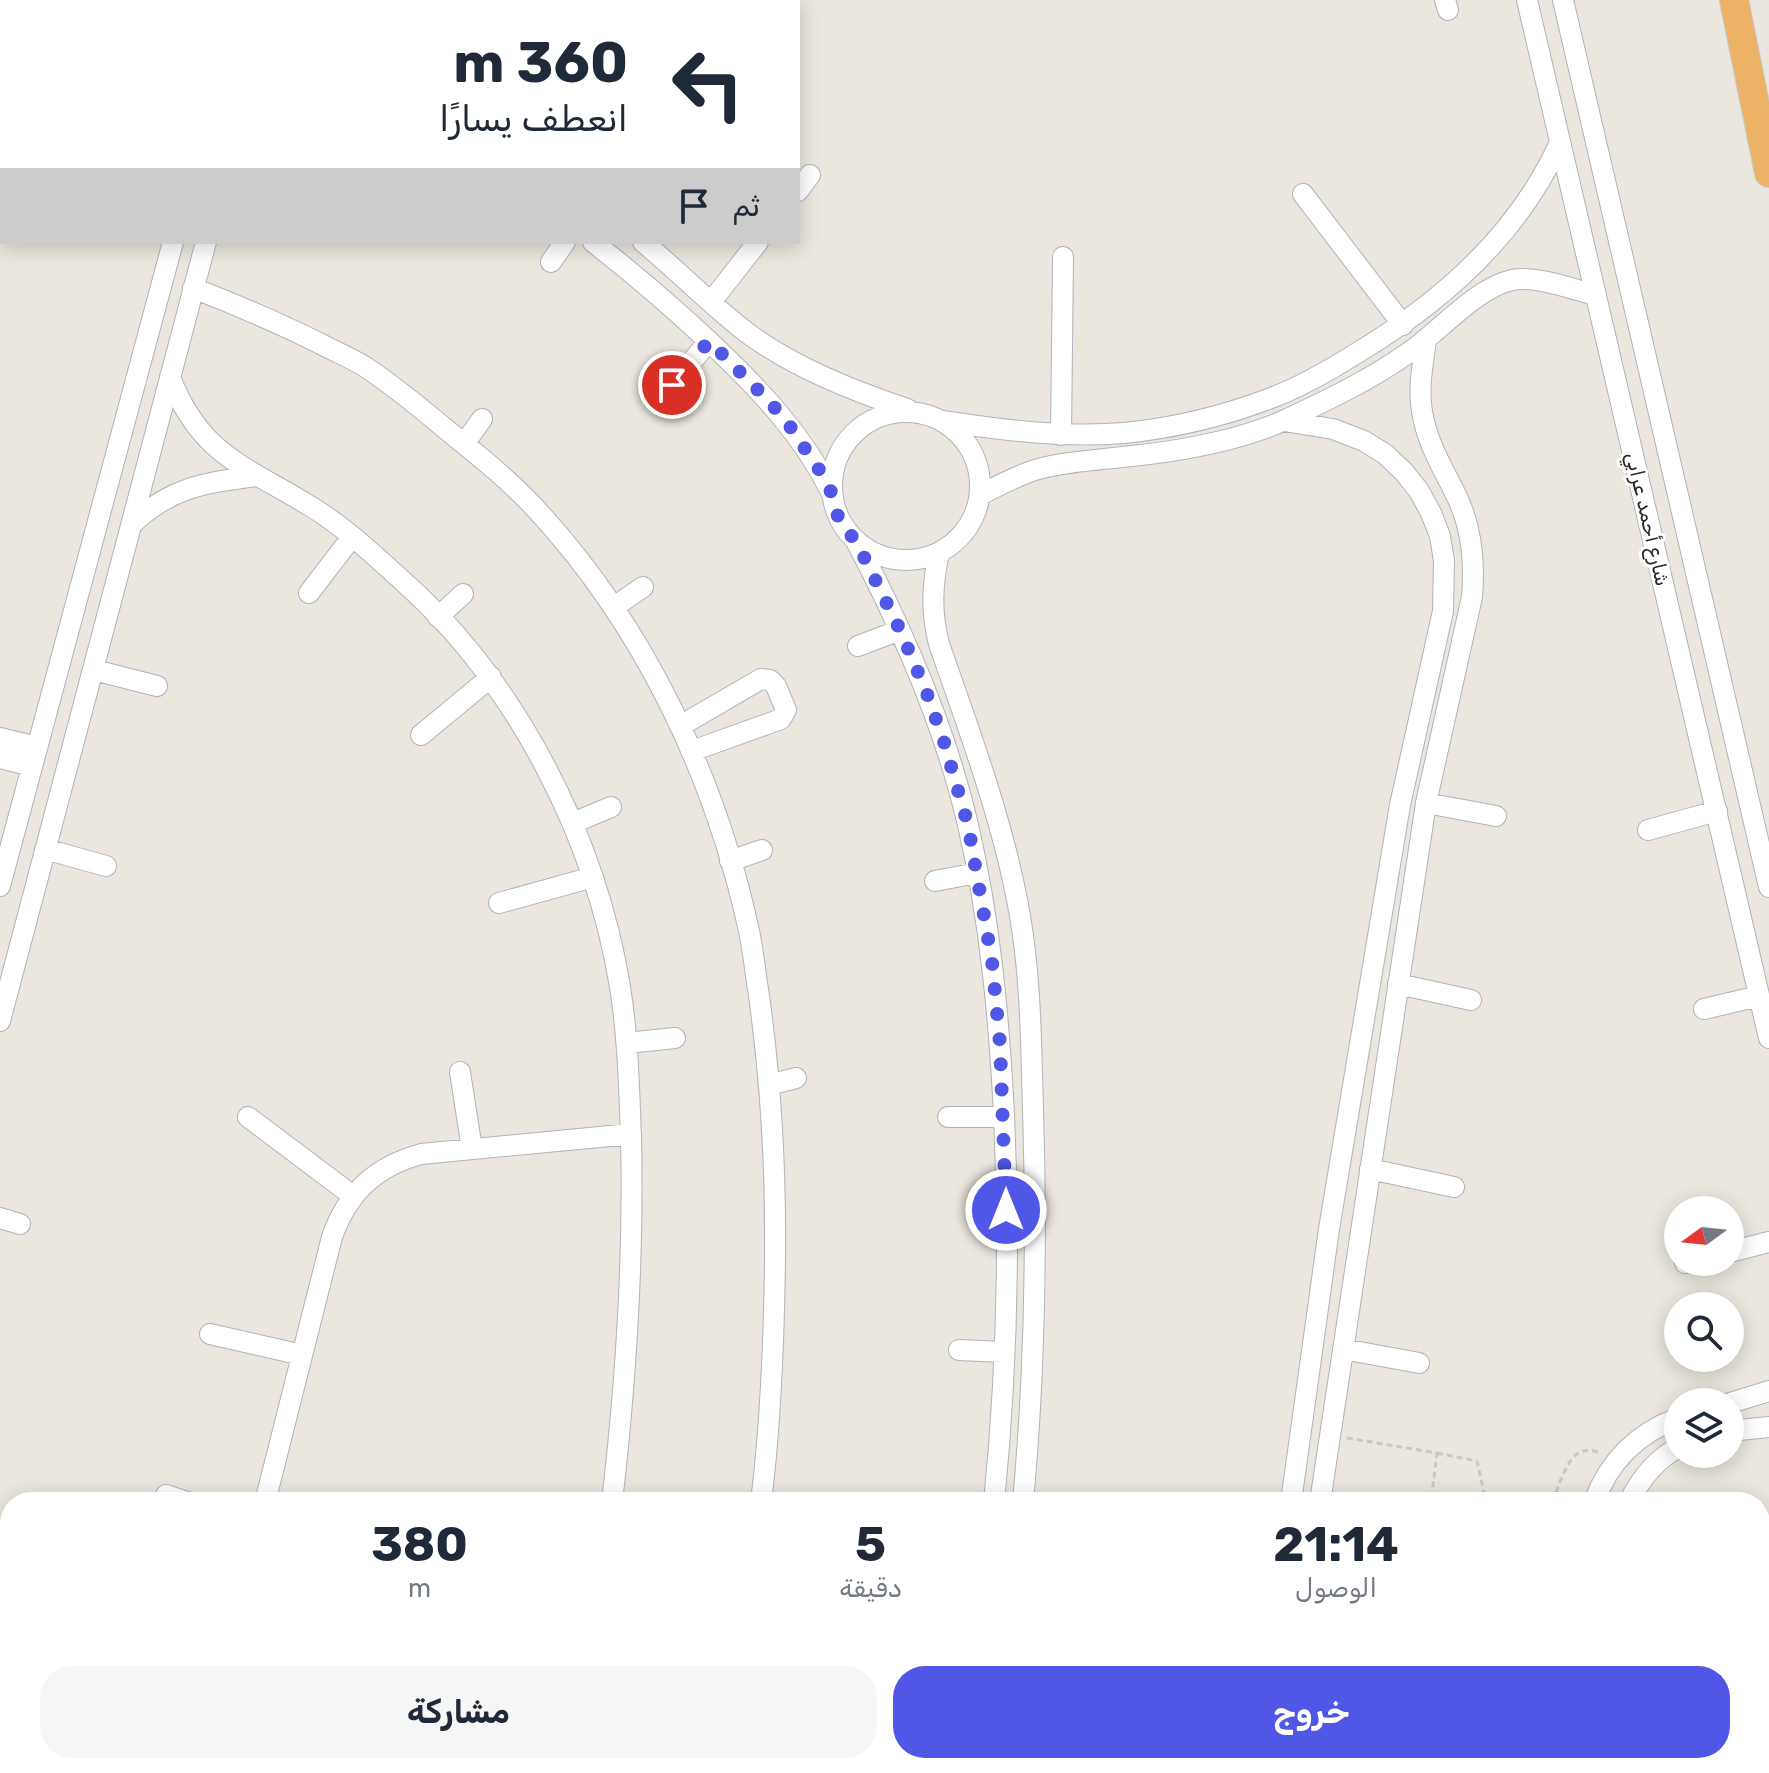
<!DOCTYPE html>
<html lang="ar">
<head>
<meta charset="utf-8">
<style>
  body { margin:0; font-family:Rubik,"Noto Sans Arabic",sans-serif; background:#f6f6f7; color:#1f2937; direction:rtl; height:100vh; display:flex; flex-direction:column; font-size:30px; white-space:nowrap }
  * { box-sizing:border-box; margin:0 }
  p { font-size:26px; color:#747a83 }
  .icon { flex:none; width:44px; height:44px; fill:none; stroke:currentColor; stroke-width:2; stroke-linecap:round; stroke-linejoin:round }
  .map { position:relative; flex:1; overflow:hidden; direction:ltr }
  .drawer { position:absolute; left:0px; top:1492px; width:1770px; height:282px; display:flex; flex-direction:column; background:#fff; border-radius:32px 32px 0 0; box-shadow:0 4px 20px #0003; direction:rtl }
  .drawer>* { flex:none }
  .hud { position:absolute; left:0px; top:0px; width:800px; height:244px; box-shadow:0 4px 20px #0003; direction:rtl; background:#fff; color:#1f2937; overflow:hidden }
  .needle { width:52px; rotate:255deg }
  .controls { position:absolute; left:1664px; top:1196px; display:grid; gap:16px }
  .controls a { display:grid; place-items:center; width:80px; height:80px; border-radius:50%; background:#fff; box-shadow:0 4px 20px #0003; font-size:40px }
  .pin { position:absolute; display:grid; place-items:center; width:68px; height:68px; color:#fff; margin:-34px; border:4px solid #fff; border-radius:50%; box-shadow:0 2px 8px #0007 }
  .me { position:absolute; width:88px; margin:-44px; rotate:0deg; stroke-linejoin:round; filter:drop-shadow(0 0 6px #0008) }
  .turn { display:flex; align-items:center; gap:28px; height:168px; padding:0 40px; font-size:36px }
  .turn .icon { width:104px; height:104px; stroke-width:2.5 }
  .turn b { display:block; font-size:56px; line-height:68px }
  .then { display:flex; align-items:center; height:76px; padding:0 40px; background:#0003; gap:16px; font-size:30px }
  .eta { display:flex; justify-content:space-evenly; align-items:center; height:136px; text-align:center }
  .eta b { font-size:48px; font-weight:700; line-height:56px }
  .cta { display:flex; gap:16px; margin-top:auto; padding:16px 40px }
  .cta a { flex:1; height:92px; border-radius:32px; background:#5057e6; color:#fff; font-size:32px; font-weight:700; line-height:92px; text-align:center }
  .cta a+a { background:#f6f6f7; color:#1f2937 }
  .map>svg:first-child { display:block }
  .lines { fill:none; stroke-linecap:round; stroke-linejoin:round }
  .minor-casing { stroke:#b1b2bc; stroke-width:22 }
  .highway-casing { stroke:#c8c8c8; stroke-width:30 }
  .path { stroke:#c8c8c8; stroke-width:3; stroke-dasharray:6 4; stroke-linecap:butt }
  .minor { stroke:#fff; stroke-width:20 }
  .highway { stroke:#ecb367; stroke-width:28 }
  .route { stroke:#5057e6; stroke-width:14; stroke-dasharray:0 25.2 }
  .labels { text-anchor:middle; dominant-baseline:central; stroke-width:6; stroke-linejoin:round; paint-order:stroke }
  .street-label { font-size:20px; fill:#2a2a2a; stroke:#fff }
</style>
</head>
<body>
<div class="map">
<svg width="1769" height="1773" viewBox="0 0 1769 1773">
  <rect width="100%" height="100%" fill="#ebe7de"/>
  <g class="lines">
    <g class="minor-casing">
      <path id="minor" d="M225 0 231 2
        M1445 0 1448 10
        M1527 0 1769 1038
        M1563 0 1769 887
        M266 2 267 0
        M506 2 507 0
        M798 191 810 175
        M1303 194 1403 325
        M0 215 2 207
        M593 242C635 275 676 310 715 347 760 390 803 435 831 492
        M643 242C678 271 710 304 746 332 793 367 851 390 907 409
        M551 262 565 242
        M193 288C237 305 279 323 321 344 336 352 353 359 367 368 395 387 422 409 448 431 479 456 509 480 536 509 644 626 715 775 749 931 753 950 755 970 758 989 771 1079 776 1169 775 1260 774 1341 771 1422 761 1502
        M711 302 758 242
        M170 377C200 455 245 466 310 506 345 527 376 557 406 584 518 685 596 839 620 987 628 1036 629 1087 631 1137 634 1259 626 1381 612 1502
        M672 385 709 341
        M832 486a74 74 0 1 1 148 0a74 74 0 1 1-148 0Z
        M942 421C1003 430 1062 438 1124 433 1174 428 1224 416 1271 398 1301 387 1330 370 1357 353 1442 302 1519 234 1560 142
        M1284 421 1333 429 1364 441 1385 454 1404 472 1419 491 1431 513 1440 536 1444 561 1443 611 1400 805 1329 1229 1291 1502
        M1061 435 1063 257
        M464 444 482 419
        M980 495C998 486 1016 476 1035 470 1066 461 1100 460 1132 456 1180 451 1241 440 1285 420 1328 400 1370 380 1408 353 1439 332 1476 288 1512 280 1535 275 1572 289 1595 295
        M131 525C170 487 205 483 256 476
        M857 543C904 632 945 726 968 825 990 920 999 1017 1004 1114 1010 1243 1007 1373 994 1502
        M939 553C932 585 931 613 939 644 970 733 1004 823 1020 916 1031 980 1031 1044 1033 1109 1037 1240 1035 1372 1023 1502
        M309 593 352 537
        M614 607 643 587
        M438 617 463 594
        M858 646 900 630
        M94 670 157 686
        M680 726 761 679 770 680 776 686 786 710 781 719 692 751
        M421 735 491 677
        M0 738 37 747
        M0 758 32 766
        M1426 803 1496 816
        M573 823 611 807
        M1648 830 1717 811
        M45 849 106 866
        M730 861 762 850
        M935 881 977 873
        M0 886 173 242
        M499 903 593 877
        M1398 984 1471 1000
        M1704 1009 1759 996
        M0 1021 206 242
        M627 1043 675 1038
        M460 1072 472 1149
        M769 1085 796 1078
        M248 1117 353 1196
        M948 1117H1004
        M1370 1169 1454 1187
        M0 1218 20 1224
        M1730 1252 1769 1242
        M1685 1263 1688 1262
        M210 1334 302 1355
        M1343 1349 1419 1363
        M959 1350 1004 1352
        M1730 1403 1769 1391
        M1730 1431 1769 1427
        M166 1495 187 1502
        M265 1502 332 1237C348 1192 375 1167 421 1154L631 1134
        M1320 1502 1426 803 1472 597C1475 562 1472 527 1456 495 1444 470 1430 448 1424 421 1417 395 1422 367 1426 341
        M1594 1502C1609 1461 1638 1433 1678 1418
        M1629 1502C1640 1480 1656 1459 1678 1448
        M1760 1605 1769 1602
        M821 1764 858 1773
        M1634 1764 1636 1773
        M1663 1764 1665 1773
        M192 1773 194 1764
        M571 1773 572 1764
        M718 1773 720 1764
        M895 1773 926 1764
        M950 1773 953 1764
        M981 1773 983 1764
        M1260 1773 1261 1764
        M1289 1773 1290 1764"/>
    </g>
    <g class="highway-casing">
      <path id="highway" d="M1734 0 1769 173"/>
    </g>
    <path class="path" d="M1347 1438 1437 1453 1431 1502
      M1437 1453 1477 1461 1486 1502
      M1554 1502C1556 1489 1568 1457 1580 1452 1586 1449 1593 1451 1600 1452
      M1401 1773 1402 1764"/>
    <use href="#minor" class="minor"/>
    <use href="#highway" class="highway"/>
  </g>
  <g class="lines">
    <path class="route" d="M672 385 709 341 769 401 789 425 824 477 831 492 839 520 857 543 900 630 926 691 944 742 968 825 992 961 1000 1044 1006 1210"/>
  </g>
  <g class="labels">
    <g class="street-label">
      <text transform="translate(1648 519) rotate(77)">شارع أحمد عرابي</text>
    </g>
  </g>
</svg>
<div class="controls">
<a><svg class="needle" viewBox="-14 -14 28 28"><path d="M0-13l5 13h-10z" fill="#e53935"/><path d="M0 13l5-13h-10z" fill="#747a83"/></svg></a>
<a><svg class="icon" aria-label="search" viewBox="0 0 24 24"><circle cx="10" cy="10" r="6"/><path d="M15 15l6 6"/></svg></a>
<a><svg class="icon" aria-label="layers" viewBox="0 0 24 24"><path d="M12 4l9 5-9 5-9-5zM3 14l9 5 9-5"/></svg></a>
</div>
<div class="pin" style="left:672px;top:385px;background:#d93025"><svg class="icon" aria-label="arrive" viewBox="0 0 24 24"><path d="M6 21V4h12l-3 4 3 4H6"/></svg></div>
<svg class="me" style="left:1006px;top:1210px" viewBox="-20 -20 40 40"><circle r="17" fill="#5057e6" stroke="#fff" stroke-width="3"/><path d="M0-11L8 9 0 5-8 9z" fill="#fff"/></svg>
<div class="hud">
<div class="turn"><svg class="icon" aria-label="left" viewBox="0 0 24 24"><path d="M17 20v-9H6M10 6l-5 5 5 5"/></svg><div><b>360 m</b>انعطف يسارًا</div></div>
<div class="then">ثم<svg class="icon" aria-label="arrive" viewBox="0 0 24 24"><path d="M6 21V4h12l-3 4 3 4H6"/></svg></div>
</div>
<section class="drawer">
<div class="eta">
<div><b>21:14</b><p>الوصول</p></div>
<div><b>5</b><p>دقيقة</p></div>
<div><b>380</b><p>m</p></div>
</div>
<div class="cta"><a>خروج</a><a>مشاركة</a></div>
</section>
</div>
</body>
</html>
